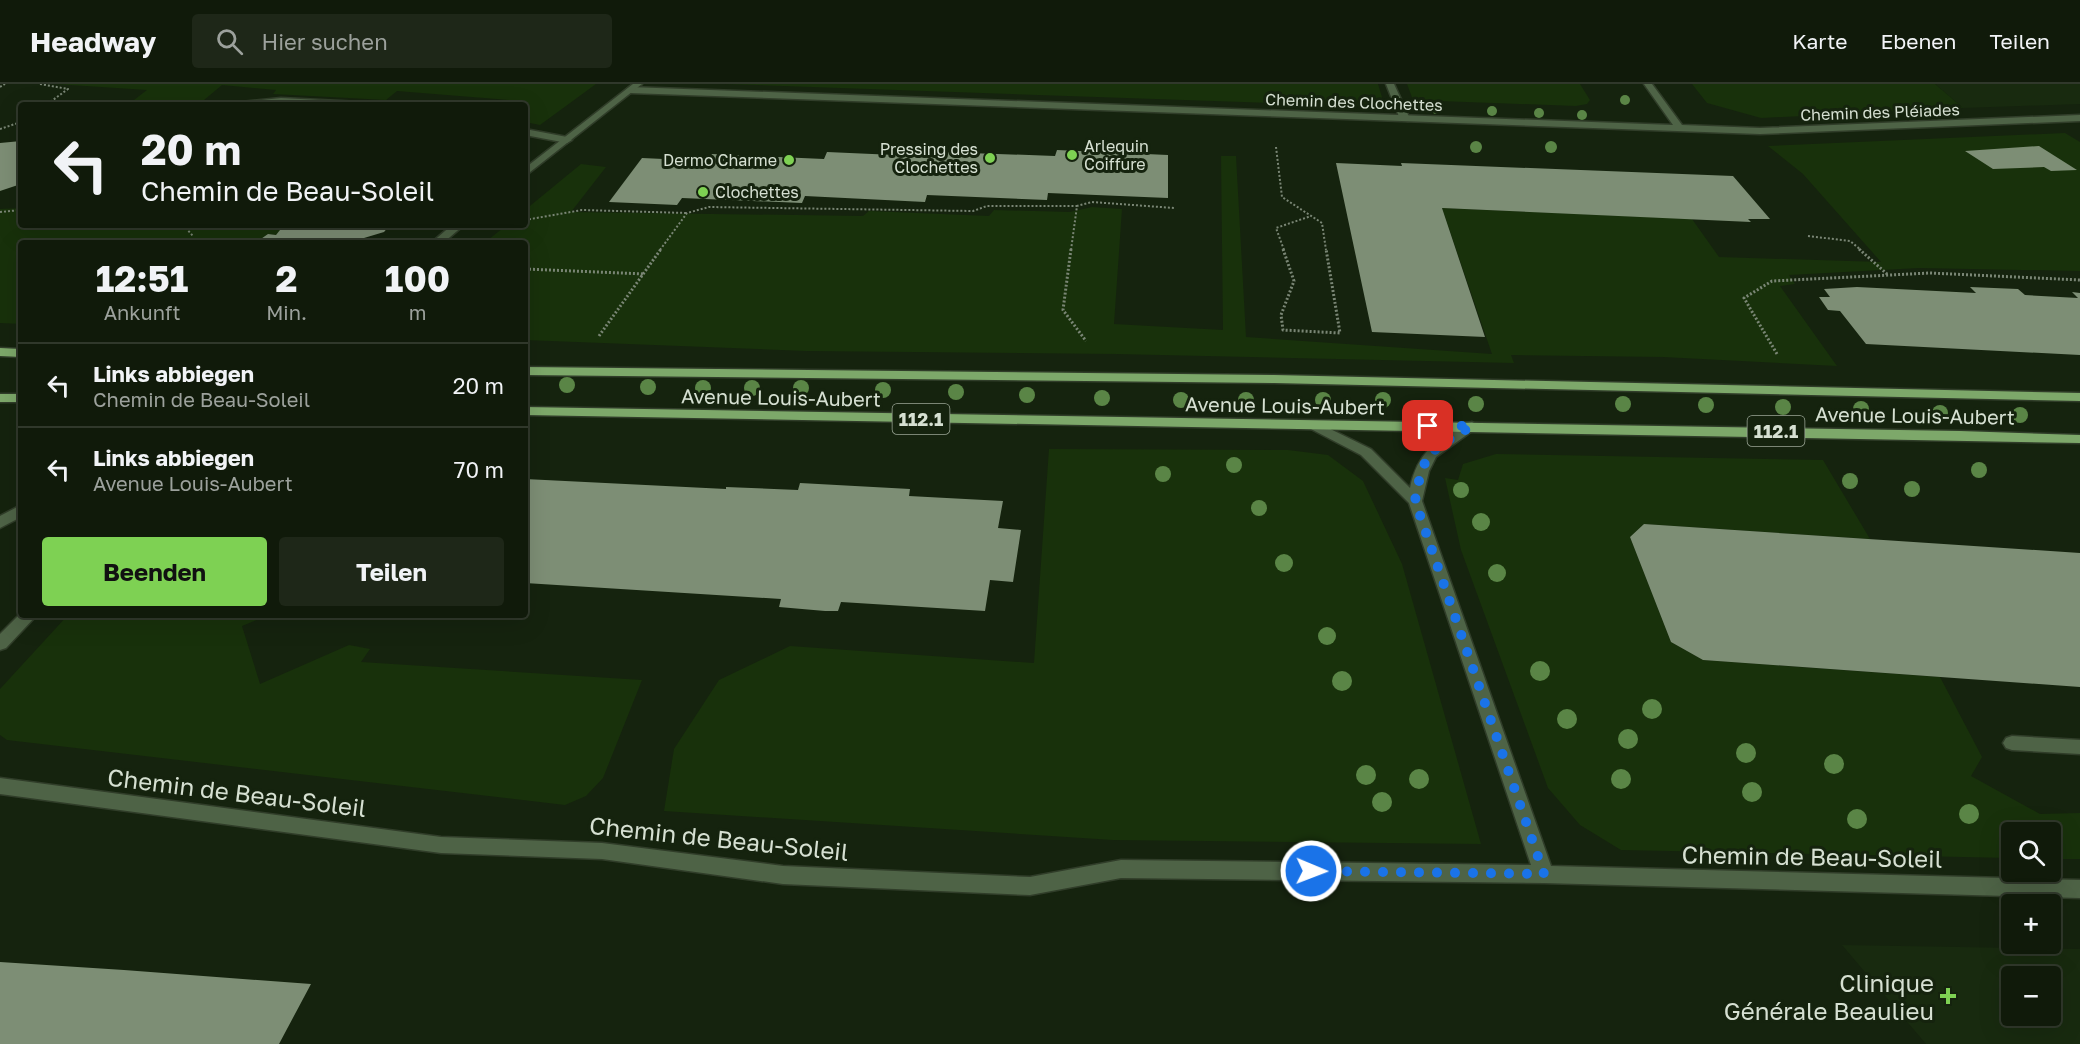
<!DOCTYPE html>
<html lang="de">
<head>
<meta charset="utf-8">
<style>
  body { margin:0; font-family:"Golos Text",sans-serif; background:#1e2718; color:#f1f3f6; height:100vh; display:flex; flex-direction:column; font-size:22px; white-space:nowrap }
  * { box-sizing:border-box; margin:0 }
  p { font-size:20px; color:#9ca19c }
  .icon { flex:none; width:33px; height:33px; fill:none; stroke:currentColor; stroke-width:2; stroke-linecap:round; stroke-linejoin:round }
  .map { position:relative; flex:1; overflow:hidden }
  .sheet { position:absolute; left:18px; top:156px; width:510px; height:378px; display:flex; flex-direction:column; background:#101a0a; border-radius:6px; box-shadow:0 6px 24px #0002,0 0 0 2px #30382b }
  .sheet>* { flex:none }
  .guide { position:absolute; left:18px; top:18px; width:510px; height:126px; border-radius:6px; box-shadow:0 6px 24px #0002,0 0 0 2px #30382b; background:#101a0a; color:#f1f3f6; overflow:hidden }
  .tools { position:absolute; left:2001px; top:738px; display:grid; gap:12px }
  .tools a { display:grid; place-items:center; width:60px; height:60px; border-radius:6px; background:#101a0a; box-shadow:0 6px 24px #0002,0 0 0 2px #30382b; font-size:30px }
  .pin { position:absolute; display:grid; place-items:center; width:51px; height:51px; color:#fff; margin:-26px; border-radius:12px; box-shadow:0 3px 9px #0006 }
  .me { position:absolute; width:66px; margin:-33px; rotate:91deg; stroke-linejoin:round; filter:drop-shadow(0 0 4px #0008) }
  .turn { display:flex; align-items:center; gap:21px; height:126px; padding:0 24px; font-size:27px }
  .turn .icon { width:78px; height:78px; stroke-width:2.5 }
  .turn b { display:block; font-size:42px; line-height:51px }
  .eta { display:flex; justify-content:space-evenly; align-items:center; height:102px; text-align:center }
  .eta b { font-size:36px; font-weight:700; line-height:42px }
  .button { display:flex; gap:12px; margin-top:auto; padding:12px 24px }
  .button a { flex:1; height:69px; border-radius:6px; background:#7ed153; color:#111; font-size:24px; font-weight:700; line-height:69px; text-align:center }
  .button a+a { background:#1e2718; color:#f1f3f6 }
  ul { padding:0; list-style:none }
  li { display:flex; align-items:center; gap:18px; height:84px; padding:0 24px; border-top:2px solid #30382b }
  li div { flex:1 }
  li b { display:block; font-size:22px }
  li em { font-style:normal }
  header { display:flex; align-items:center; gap:36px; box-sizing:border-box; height:84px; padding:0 30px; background:#101a0a; border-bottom:2px solid #30382b }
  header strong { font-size:28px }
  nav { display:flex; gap:33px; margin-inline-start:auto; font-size:21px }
  .search { width:420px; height:54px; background:#1e2718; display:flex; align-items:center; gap:15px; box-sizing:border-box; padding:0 21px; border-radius:6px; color:#9ca19c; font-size:22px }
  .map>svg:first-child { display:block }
  .built { fill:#182a0f; fill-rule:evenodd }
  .green { fill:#18310b }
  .building { fill:#7d8e75 }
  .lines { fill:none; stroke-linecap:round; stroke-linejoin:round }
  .service-casing { stroke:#303d29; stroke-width:3 }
  .minor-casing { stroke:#303d29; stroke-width:3 }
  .tertiary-casing { stroke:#303d29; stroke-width:3 }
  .primary-casing { stroke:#303d29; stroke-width:3 }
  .path-far1 { stroke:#7a8675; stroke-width:2; stroke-dasharray:2 2; stroke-linecap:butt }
  .path { stroke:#7a8675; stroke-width:3; stroke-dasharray:2 2; stroke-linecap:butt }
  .service { fill:#4e6346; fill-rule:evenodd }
  .minor { fill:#4e6346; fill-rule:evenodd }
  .tertiary { fill:#4e6346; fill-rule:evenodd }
  .primary { fill:#7da86a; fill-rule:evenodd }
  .tree { fill:#5a8546 }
  .route { stroke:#1a73e8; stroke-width:10; stroke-dasharray:0 18 }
  .poi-dot { fill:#7ed153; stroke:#15230e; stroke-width:2 }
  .labels { text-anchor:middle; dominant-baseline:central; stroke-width:6; stroke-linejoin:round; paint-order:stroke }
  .far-street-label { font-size:16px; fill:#d6e0d2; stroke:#15230e }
  .far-poi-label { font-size:16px; fill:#d6e0d2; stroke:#15230e; text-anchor:start }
  .shield { fill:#15230e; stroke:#9ca797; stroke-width:1.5 }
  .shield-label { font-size:18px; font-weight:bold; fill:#d6e0d2 }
  .street-label { font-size:20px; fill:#d6e0d2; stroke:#15230e }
  .near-street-label { font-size:24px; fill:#d6e0d2; stroke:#15230e }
  .near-poi-label { font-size:24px; fill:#d6e0d2; stroke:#15230e; text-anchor:end }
</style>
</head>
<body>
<header>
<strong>Headway</strong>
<div class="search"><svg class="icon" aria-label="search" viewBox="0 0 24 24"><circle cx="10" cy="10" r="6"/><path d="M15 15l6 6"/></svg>Hier suchen</div>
<nav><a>Karte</a><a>Ebenen</a><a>Teilen</a></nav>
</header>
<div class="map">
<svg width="2080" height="960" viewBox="0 0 2080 960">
  <rect width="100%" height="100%" fill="#15230e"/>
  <path class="built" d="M1935 0H2080V20L1963 24Z
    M1842 861 2080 865V960H1926ZM2012 892H2050V932H2012Z"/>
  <path class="green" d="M55 0H596L540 41 525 38V21H505L509 16 397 7 386 16 273 10 276 6 222 1 198 21 130 19 147 6Z
    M725 0H1378L1385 23Z
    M1407 0H1580L1590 16 1587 20 1576 22 1413 16Z
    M1692 0H1935L1963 24 1761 34 1707 19Z
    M2065 49 2080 58V187L1919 184 1789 191 1795 200 1780 202 1837 282 1663 273 1511 271 1514 279 1116 270 806 267 525 256V159H484L507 141H525V126L581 80 606 83 571 128 863 132 869 127 989 132 994 126 1070 128 1092 123 1122 125 1114 240 1223 246 1221 72H1236L1246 253 1492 270 1442 124 1692 135 1719 173 1881 178 1803 90 1768 62Z
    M21 124V141L285 142 276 151 268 150 255 159H21V240L0 239V125Z
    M1049 365 1288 366 1328 371 1363 397 1402 480 1481 760 1113 756 664 727 674 665 719 596 790 562 1034 579Z
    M1496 370 1823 376 1870 455 1644 440 1630 453 1671 558 1703 576 1940 593 1982 673 1971 692 2040 730 2080 729V775H2051L2050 748H2012L2011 774 1621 766 1580 741 1548 704 1461 466 1445 394 1458 396 1463 380Z
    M68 531H269L242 542 260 600 349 561 370 565 361 578 642 596 603 694 586 712 565 721 7 656 0 651V605Z"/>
  <path class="building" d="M21 57V100L0 107V59Z
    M2039 62 2077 86 2051 87 2044 83 1993 85 1965 67Z
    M1057 66 1168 71V114L1048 109 1047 116 927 111 925 118 805 112 802 119 682 114 677 121 609 118 642 74 707 77 712 70 824 75 827 68 940 73 942 68 1055 72Z
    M1336 79 1402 82 1401 79 1733 92 1770 135H1748L1751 138 1442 124 1485 253 1372 248Z
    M284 141H390L384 148 364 154 359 159H255L268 150 276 151Z
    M1857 203 1976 209 1970 203 2018 205 2025 211 2078 214 2072 208 2080 209V271L1866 260 1840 227 1828 226 1819 213H1830L1824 205Z
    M525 395 726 405V403L798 406 800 399 910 405 909 412 1003 417 998 444 1021 446 1013 498 990 496 985 527 841 518 838 527H825L779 523 781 515 525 499Z
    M1644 440 2080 469V603L1703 576 1671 558 1630 453Z
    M0 878 124 886 311 900 279 960H0Z"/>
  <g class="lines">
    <g class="service-casing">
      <path id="service" d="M1386 0H1394L1410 35 1408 37 1400 35Z
        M281 14 360 18 364 21H237L241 18Z
        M525 45 567 53 572 56 567 59 525 51Z
        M21 421V433L0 444V432Z"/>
    </g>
    <g class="minor-casing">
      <path id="minor" d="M1644 0H1652L1682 41 1760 44 2080 31V37L1760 50 630 9 626 6 630 3 1673 41Z
        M1316 338 1371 365 1410 404C1418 367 1436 357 1467 339L1472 338 1479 342 1436 373 1429 387 1422 417 1551 782 2080 796V814L1544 799 1121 794 1030 811 783 800 602 775 441 769 0 710V694L441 753 602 759 783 782 1030 793 1121 776 1531 781 1409 419 1361 371 1311 345 1309 342Z
        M21 529 37 531 6 564 0 566V550Z
        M2012 652 2080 656V670L2012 666 2006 664 2003 659 2006 654Z"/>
    </g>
    <g class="tertiary-casing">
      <path id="tertiary" d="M633 0H642L525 92V84Z
        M452 141H464L443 159H431Z"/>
    </g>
    <g class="primary-casing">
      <path id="primary" d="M0 264 21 265V273L0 272Z
        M525 283 1274 291 2080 309V317L1274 299 525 291Z
        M0 310H21V318H0Z
        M525 323 1960 347 2080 351V359L525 331Z"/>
    </g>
    <path class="path-far1" d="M40 0 68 5 46 21
      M0 3 5 0
      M0 45 21 38
      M1276 63 1282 113 1322 139 1326 166
      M0 128 21 126
      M525 136 582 126 687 129
      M183 141 193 152
      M1808 152 1850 157 1861 166
      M660 166 687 129 709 123 973 127 987 122H1077
      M1071 166 1077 122 1092 118 1174 124
      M1284 166 1276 144 1311 132"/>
    <path class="path" d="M1071 165 1063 226 1086 257
      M1283 165 1294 197 1281 231 1283 246 1340 249 1326 165
      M1859 165 1887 190
      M525 185 644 190
      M599 252 661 165
      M1777 270 1744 214 1772 197 1930 189 2080 196"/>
    <use href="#service" class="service"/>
    <use href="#minor" class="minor"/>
    <use href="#tertiary" class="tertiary"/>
    <use href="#primary" class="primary"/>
  </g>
  <g class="tree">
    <circle cx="1625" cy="16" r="5"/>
    <circle cx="1436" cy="25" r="5"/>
    <circle cx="1492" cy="27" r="5"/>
    <circle cx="1539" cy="29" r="5"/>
    <circle cx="1582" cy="31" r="5"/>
    <circle cx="1476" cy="63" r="6"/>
    <circle cx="1551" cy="63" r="6"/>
    <circle cx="567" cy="301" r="8"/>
    <circle cx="648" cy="303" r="8"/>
    <circle cx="703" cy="304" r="8"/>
    <circle cx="752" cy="304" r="8"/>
    <circle cx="801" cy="304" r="8"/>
    <circle cx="883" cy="306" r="8"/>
    <circle cx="956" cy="308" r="8"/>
    <circle cx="1027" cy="311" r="8"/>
    <circle cx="1102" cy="314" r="8"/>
    <circle cx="1181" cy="316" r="8"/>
    <circle cx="1246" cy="316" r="8"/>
    <circle cx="1323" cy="316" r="8"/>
    <circle cx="1383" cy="316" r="8"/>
    <circle cx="1476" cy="320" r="8"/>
    <circle cx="1623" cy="320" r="8"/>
    <circle cx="1706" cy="321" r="8"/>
    <circle cx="1783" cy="323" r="8"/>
    <circle cx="1861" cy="325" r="8"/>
    <circle cx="1940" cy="329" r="8"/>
    <circle cx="2020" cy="331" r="8"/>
    <circle cx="1234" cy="381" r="8"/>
    <circle cx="1979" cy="386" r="8"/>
    <circle cx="1163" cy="390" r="8"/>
    <circle cx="1850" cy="397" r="8"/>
    <circle cx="1912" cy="405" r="8"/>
    <circle cx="1461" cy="406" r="8"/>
    <circle cx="1259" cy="424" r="8"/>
    <circle cx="1481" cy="438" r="9"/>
    <circle cx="1284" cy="479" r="9"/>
    <circle cx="1497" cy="489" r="9"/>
    <circle cx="1327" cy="552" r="9"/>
    <circle cx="1540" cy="587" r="10"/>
    <circle cx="1342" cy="597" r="10"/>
    <circle cx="1652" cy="625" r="10"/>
    <circle cx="1567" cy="635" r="10"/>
    <circle cx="1628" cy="655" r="10"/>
    <circle cx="1746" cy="669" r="10"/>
    <circle cx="1834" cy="680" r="10"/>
    <circle cx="1366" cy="691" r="10"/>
    <circle cx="1419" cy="695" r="10"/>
    <circle cx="1621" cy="695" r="10"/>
    <circle cx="1752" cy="708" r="10"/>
    <circle cx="1382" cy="718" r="10"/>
    <circle cx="1969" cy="730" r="10"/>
    <circle cx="1857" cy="735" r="10"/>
  </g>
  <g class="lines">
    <path class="route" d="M1311 787 1544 790 1415 417C1424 366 1429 368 1472 342H1428"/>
  </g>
  <g class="poi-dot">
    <circle cx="1072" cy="71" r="6"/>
    <circle cx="990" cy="74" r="6"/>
    <circle cx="789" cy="76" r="6"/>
    <circle cx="703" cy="108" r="6"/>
    <path d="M1945 903h6v6h6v6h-6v6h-6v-6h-6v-6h6z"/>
  </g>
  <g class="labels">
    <g class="far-street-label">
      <text transform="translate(1354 18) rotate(2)">Chemin des Clochettes</text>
      <text transform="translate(1880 28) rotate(-2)">Chemin des Pléiades</text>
    </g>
    <g class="far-poi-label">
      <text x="1084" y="62">Arlequin<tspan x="1084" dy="18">Coiffure</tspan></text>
      <text x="978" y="65" text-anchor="end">Pressing des<tspan x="978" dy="18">Clochettes</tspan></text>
      <text x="777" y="76" text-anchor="end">Dermo Charme</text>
      <text x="715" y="108">Clochettes</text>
    </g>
    <g class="shield">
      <rect x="892.5" y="320" width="57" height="30" rx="4.5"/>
      <rect x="1747.5" y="332" width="57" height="30" rx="4.5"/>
    </g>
    <g class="shield-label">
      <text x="921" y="335">112.1</text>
      <text x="1776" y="347">112.1</text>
    </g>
    <g class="street-label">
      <text transform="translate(781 313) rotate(1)">Avenue Louis-Aubert</text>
      <text transform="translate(1285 321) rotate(1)">Avenue Louis-Aubert</text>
      <text transform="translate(1915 331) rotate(1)">Avenue Louis-Aubert</text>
    </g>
    <g class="near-street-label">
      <text transform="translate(237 708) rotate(7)">Chemin de Beau-Soleil</text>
      <text transform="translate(719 754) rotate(6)">Chemin de Beau-Soleil</text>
      <text transform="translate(1812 772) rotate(1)">Chemin de Beau-Soleil</text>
    </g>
    <g class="near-poi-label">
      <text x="1934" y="898">Clinique<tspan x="1934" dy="28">Générale Beaulieu</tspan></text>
    </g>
  </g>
</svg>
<div class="tools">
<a><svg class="icon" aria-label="search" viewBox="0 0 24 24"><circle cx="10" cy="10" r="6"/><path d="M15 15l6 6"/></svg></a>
<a>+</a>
<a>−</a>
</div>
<div class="pin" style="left:1428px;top:342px;background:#d93025"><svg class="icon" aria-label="arrive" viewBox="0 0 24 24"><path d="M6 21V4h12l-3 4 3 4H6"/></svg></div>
<svg class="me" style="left:1311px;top:787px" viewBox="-20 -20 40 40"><circle r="17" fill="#1a73e8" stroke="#fff" stroke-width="3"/><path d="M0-11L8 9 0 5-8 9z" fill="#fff"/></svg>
<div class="guide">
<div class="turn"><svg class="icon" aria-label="left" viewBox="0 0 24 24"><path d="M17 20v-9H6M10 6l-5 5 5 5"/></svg><div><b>20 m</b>Chemin de Beau-Soleil</div></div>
</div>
<section class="sheet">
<div class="eta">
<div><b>12:51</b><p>Ankunft</p></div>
<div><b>2</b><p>Min.</p></div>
<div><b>100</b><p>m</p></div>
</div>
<ul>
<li><svg class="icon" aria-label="left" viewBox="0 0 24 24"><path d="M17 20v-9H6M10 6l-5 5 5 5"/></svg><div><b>Links abbiegen</b><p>Chemin de Beau-Soleil</p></div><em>20 m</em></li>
<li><svg class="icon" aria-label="left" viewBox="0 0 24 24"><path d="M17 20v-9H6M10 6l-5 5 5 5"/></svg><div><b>Links abbiegen</b><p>Avenue Louis-Aubert</p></div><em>70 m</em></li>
</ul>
<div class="button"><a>Beenden</a><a>Teilen</a></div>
</section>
</div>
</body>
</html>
